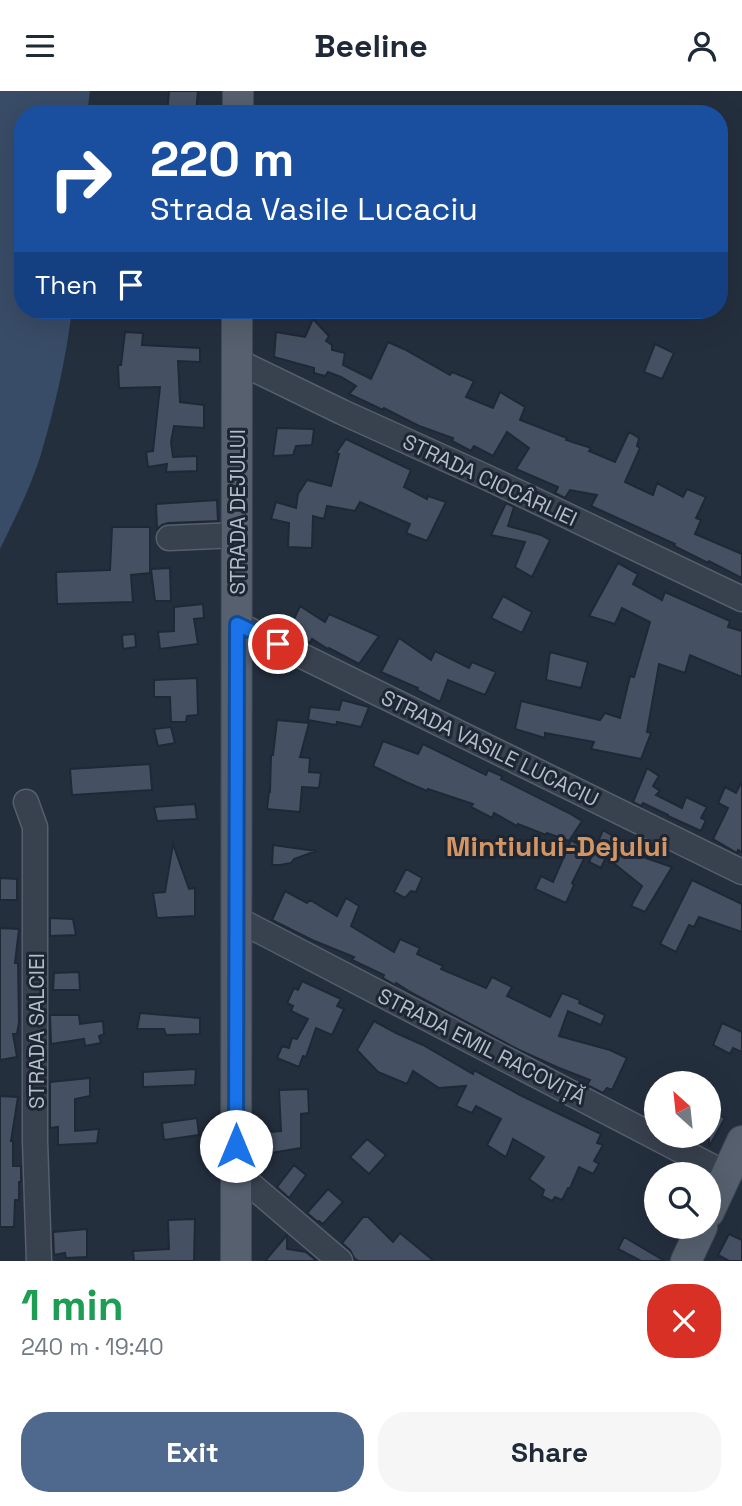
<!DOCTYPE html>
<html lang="en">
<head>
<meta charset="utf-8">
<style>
  body { margin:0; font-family:"Space Grotesk",sans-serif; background:#f6f6f7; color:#1f2937; height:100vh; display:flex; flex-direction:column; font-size:26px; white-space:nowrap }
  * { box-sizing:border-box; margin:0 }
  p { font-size:23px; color:#747a83 }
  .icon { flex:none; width:38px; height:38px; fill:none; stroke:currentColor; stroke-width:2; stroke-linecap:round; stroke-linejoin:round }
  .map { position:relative; height:1170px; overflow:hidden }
  .side { display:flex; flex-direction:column; background:#fff; flex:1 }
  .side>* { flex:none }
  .top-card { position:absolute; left:14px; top:14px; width:714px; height:214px; border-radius:28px; box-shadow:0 7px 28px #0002; background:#1a4fa0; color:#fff; overflow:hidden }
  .needle { width:46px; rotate:333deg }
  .fabs { position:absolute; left:644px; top:980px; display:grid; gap:14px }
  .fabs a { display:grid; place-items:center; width:77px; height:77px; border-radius:50%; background:#fff; box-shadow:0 7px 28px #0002; font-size:35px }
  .pin { position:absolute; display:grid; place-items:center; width:60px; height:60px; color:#fff; margin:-30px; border:4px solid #fff; border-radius:50%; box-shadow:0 2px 7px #0007 }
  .me { position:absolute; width:77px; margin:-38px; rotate:0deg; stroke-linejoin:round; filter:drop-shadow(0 0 5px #0008) }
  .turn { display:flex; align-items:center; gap:24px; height:147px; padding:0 21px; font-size:32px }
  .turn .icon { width:91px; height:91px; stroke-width:2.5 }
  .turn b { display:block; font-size:49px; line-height:60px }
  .then { display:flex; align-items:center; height:66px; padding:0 21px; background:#0003; gap:14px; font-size:26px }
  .round { display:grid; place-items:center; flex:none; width:74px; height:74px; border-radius:28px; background:#f6f6f7 }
  .headline { display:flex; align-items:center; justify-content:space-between; height:119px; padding:0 21px }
  h1 { font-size:42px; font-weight:700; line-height:52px; color:#1e9e55 }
  .primary-button { display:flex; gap:14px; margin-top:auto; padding:14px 21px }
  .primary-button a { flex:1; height:80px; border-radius:28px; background:#4f688e; color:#fff; font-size:28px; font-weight:700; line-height:80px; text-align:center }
  .primary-button a+a { background:#f6f6f7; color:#1f2937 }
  header { display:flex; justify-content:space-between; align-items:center; height:91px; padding:0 21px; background:#fff; font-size:32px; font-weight:700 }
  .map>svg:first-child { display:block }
  .water { fill:#394c67 }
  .building { fill:#455162; stroke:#1f2835; stroke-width:2 }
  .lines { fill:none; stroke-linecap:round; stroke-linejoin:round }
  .minor-casing { stroke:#565f6c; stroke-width:27 }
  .major-casing { stroke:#414a57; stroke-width:32 }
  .minor { stroke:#38414e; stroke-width:24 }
  .major { stroke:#56606e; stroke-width:30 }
  .route-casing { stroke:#114b97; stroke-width:18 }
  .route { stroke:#1a73e8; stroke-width:12 }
  .labels { text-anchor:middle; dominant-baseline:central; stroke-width:6; stroke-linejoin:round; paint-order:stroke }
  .street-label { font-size:21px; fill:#b4bcc9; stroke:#1d2633 }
  .district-label { font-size:28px; font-weight:bold; fill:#d59563; stroke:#1d2633 }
</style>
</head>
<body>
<header><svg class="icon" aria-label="menu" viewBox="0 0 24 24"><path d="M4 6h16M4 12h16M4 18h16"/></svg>Beeline<svg class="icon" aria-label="person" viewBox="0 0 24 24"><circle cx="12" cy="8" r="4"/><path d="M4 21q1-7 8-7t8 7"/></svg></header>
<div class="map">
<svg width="742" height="1170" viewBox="0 0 742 1170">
  <rect width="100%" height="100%" fill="#242f3e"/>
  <path class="water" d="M0 0H90L87 23H23V219H72C66 267 55 316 41 363 31 396 15 427 0 458Z"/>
  <path class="building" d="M169 0H198L196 23H167Z
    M313 228 329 245 326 250 332 254V259L345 262 343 274 371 288 388 251 404 258 450 284 452 281 474 290 466 306 493 317 500 301 525 316 520 329 567 347 566 349 591 357 589 360 615 371 629 341 639 347 637 355 640 357 625 391 653 404 657 392 683 406 687 398 706 406 696 427 701 429 695 443 742 463V487L709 470 708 472 674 455 675 453 591 415 597 404 570 399 565 407 555 402 558 396 516 378 529 357 507 341 493 365 474 355 471 360 452 350 453 347 419 335 384 317 383 319 349 303 356 295 341 286 328 281 325 285 314 282V277L274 266 276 241 305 246Z
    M125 241 143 242 142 254 200 257V271L178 270 180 311 204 314V337L174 335 171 351 173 366 197 365V380L166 381 167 373 148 376 146 361 153 360 160 296 119 297 118 274H121Z
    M655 253 674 262 662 288 644 281Z
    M277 337 314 338 312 354 296 355 293 364 273 365Z
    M346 348 411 379 404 396 427 408 428 405 446 411 427 450 406 442 410 433 360 411 355 420 327 415 324 428 313 425 312 457 288 456 289 432 271 428 276 411 296 417 298 403 307 389 331 395 339 363 336 362Z
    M217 409 218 430 168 432 162 434 157 438 156 413Z
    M506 412 514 416 508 435 541 444 550 449 532 486 515 476 525 451 491 444Z
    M112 436H150V482L131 484 133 511 57 513 56 481 110 479Z
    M618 472 638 483 633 493 662 509 665 501 730 530 728 536 742 540V586L690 564 685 582 659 573 647 641 651 642 641 668 591 658 594 651 545 642V647L515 638 521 610 600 629 605 622 620 627 630 585 634 586 650 531 622 517 615 533 589 525Z
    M170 477 171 510H155L151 478Z
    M503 505 532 521 522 542 491 527Z
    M203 513 204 527 194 528 198 553 160 558 158 541 174 540V516Z
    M300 515 325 531 329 523 379 545 359 573 329 557 328 558 312 548 310 552 288 541Z
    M135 543 136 556 123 558 122 544Z
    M399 547 431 569 435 560 469 577 472 571 496 581 485 604 448 589 440 611 417 599 418 597 381 581Z
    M550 561 588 571 581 597 546 589Z
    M197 587 198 624 187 625 186 631H171L170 606H154V589Z
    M342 609 369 616 361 636 337 631 336 634 308 629 310 616 339 619Z
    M277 629 309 632 300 666 310 667 309 681 321 682 319 697 302 696 300 721 267 718 269 701H270L271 664H273Z
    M171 636 175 652 158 655 154 638Z
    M383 650 418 663 423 653 486 684 488 679 502 685 501 688 569 722 582 730 569 750 547 742 546 744 518 733 517 735 494 722 492 727 471 716 473 713 428 698 427 700 406 691 373 675Z
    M150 673 152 699 72 704 70 678Z
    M647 677 659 685 653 695 660 700 656 704 682 717 686 706 707 716 701 727 706 729 701 740 668 725V724L643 712 641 715 633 711Z
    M742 690V761L738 759 737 762 713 748 728 717 718 712 725 696 736 702Z
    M195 713 197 728 157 730 154 716Z
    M603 739 636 759 646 767 672 776 645 821 631 815 642 795 606 766 601 777 589 771Z
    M571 749 588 760 572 792 574 794 566 812 535 798 541 785 553 791Z
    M173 753 189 798 195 797V825L157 827 153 802 165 801Z
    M273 754 316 760 294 768 291 772 280 774H272Z
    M406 778 422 787 416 801 411 800 405 807 394 801Z
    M0 787 17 788V809H0Z
    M692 789 742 813V841L699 826 694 836 689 834 676 861 660 853Z
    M285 800 307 812 310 809 337 825 346 807 359 815 351 835 394 861 400 848 420 857 417 863 443 875 441 878 486 897 492 886 512 896 507 905 550 926 562 902 580 909 579 912 605 924 601 934 568 920 559 945 610 959 627 967 612 999 607 997 603 1002 587 994 590 989 559 977 519 959 410 901 396 892 395 894 383 887 384 884 352 869 354 866 312 849 272 829Z
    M50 827 73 828 76 844 50 845Z
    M0 837 19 838 15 872H18L19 931 17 943H13L17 966 0 969Z
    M79 881 80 899H53L54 882Z
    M302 890 341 908 337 915 344 918 332 944 316 937 306 966 303 965 299 976 277 967 282 955 289 957 292 947 297 948 308 928 291 920 293 915 287 912 294 897 298 899Z
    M140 922 200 927V943L166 944 164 938H137Z
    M50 924H79L80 933 103 930 104 943 99 945 101 952 85 955 84 948 51 953Z
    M374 930 396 942 423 954 473 983 474 979 520 1004 601 1043 597 1052 603 1054 594 1070 599 1073 593 1083 579 1076 570 1097H568L562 1109 555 1106 552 1110 542 1105 544 1099 529 1088 544 1066 513 1048 506 1066 487 1054 501 1028 476 1015 472 1022 456 1015 466 995 439 997 413 980 407 993 378 981 357 959Z
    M722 932 742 941V961L733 957 730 963 713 954Z
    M196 978 195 994 143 996V981Z
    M90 987V1005L75 1008V1040L99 1038 97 1052 58 1054V1036L50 1037V991Z
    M308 998 309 1022 301 1023V1057L271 1062 269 1041 281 1040 279 999Z
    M0 1005 18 1006 11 1050H13V1075H21V1091H19V1109H15L14 1136H0Z
    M709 1019 725 1027 709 1056Z
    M197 1027 199 1044 164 1049 162 1032Z
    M367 1048 386 1064 369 1083 350 1066Z
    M294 1074 306 1084 289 1107 277 1096Z
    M328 1098 343 1111 323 1133 319 1130 318 1131 307 1122Z
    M363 1126H368L393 1151 400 1142 434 1170H358L354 1167 350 1159 342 1152Z
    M195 1128 194 1170H134L133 1160 169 1158 168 1129Z
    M87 1138V1166L66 1167 65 1162 54 1164 53 1141Z
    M729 1143 742 1149V1170H729L718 1164Z
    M287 1144V1158L306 1161 317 1170H265Z
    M624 1146 665 1170H641L618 1158Z"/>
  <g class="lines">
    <g class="minor-casing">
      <path id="minor" d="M237 270 342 321 488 387 742 508
        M169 447 237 444
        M237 533 742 781
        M26 711 35 736V1050L39 1170
        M237 828 726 1083
        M236 1081 340 1170"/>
    </g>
    <g class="major-casing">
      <path id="major" d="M238 23V0
        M709 1121 742 1050
        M236 1170 237 219
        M686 1170 702 1136"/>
    </g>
    <use href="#minor" class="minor"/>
    <use href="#major" class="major"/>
  </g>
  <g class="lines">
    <g class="route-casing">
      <path id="route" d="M236 1055 237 533 278 553"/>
    </g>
    <use href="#route" class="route"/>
  </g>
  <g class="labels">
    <g class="street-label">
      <text transform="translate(490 389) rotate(25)">STRADA CIOCÂRLIEI</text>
      <text transform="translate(237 421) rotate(-90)">STRADA DEJULUI</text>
      <text transform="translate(490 657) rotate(26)">STRADA VASILE LUCACIU</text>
      <text transform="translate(36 940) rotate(-90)">STRADA SALCIEI</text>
      <text transform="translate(482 955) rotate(27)">STRADA EMIL RACOVIȚĂ</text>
    </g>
    <g class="district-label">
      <text x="557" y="755">Mintiului-Dejului</text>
    </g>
  </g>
</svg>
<div class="fabs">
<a><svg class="needle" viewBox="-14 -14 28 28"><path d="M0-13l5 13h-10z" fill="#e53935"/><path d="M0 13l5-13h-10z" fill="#747a83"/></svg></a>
<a><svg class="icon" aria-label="search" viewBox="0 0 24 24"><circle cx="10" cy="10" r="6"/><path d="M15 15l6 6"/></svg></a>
</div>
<div class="pin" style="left:278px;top:553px;background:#d93025"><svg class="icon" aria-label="arrive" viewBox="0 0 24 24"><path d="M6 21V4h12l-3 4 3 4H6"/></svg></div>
<svg class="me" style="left:236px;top:1055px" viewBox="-20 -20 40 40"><circle r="19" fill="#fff"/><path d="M0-13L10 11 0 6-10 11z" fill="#1a73e8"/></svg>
<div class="top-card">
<div class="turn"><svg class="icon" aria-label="right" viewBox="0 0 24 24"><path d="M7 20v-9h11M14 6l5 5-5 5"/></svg><div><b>220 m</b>Strada Vasile Lucaciu</div></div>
<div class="then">Then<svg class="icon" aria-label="arrive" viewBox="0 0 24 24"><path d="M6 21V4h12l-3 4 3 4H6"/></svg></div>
</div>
</div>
<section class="side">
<div class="headline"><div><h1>1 min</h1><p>240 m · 19:40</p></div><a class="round" style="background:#d93025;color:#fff"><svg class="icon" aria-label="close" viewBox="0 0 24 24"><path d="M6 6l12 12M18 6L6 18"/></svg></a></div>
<div class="primary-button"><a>Exit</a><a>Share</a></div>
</section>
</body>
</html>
